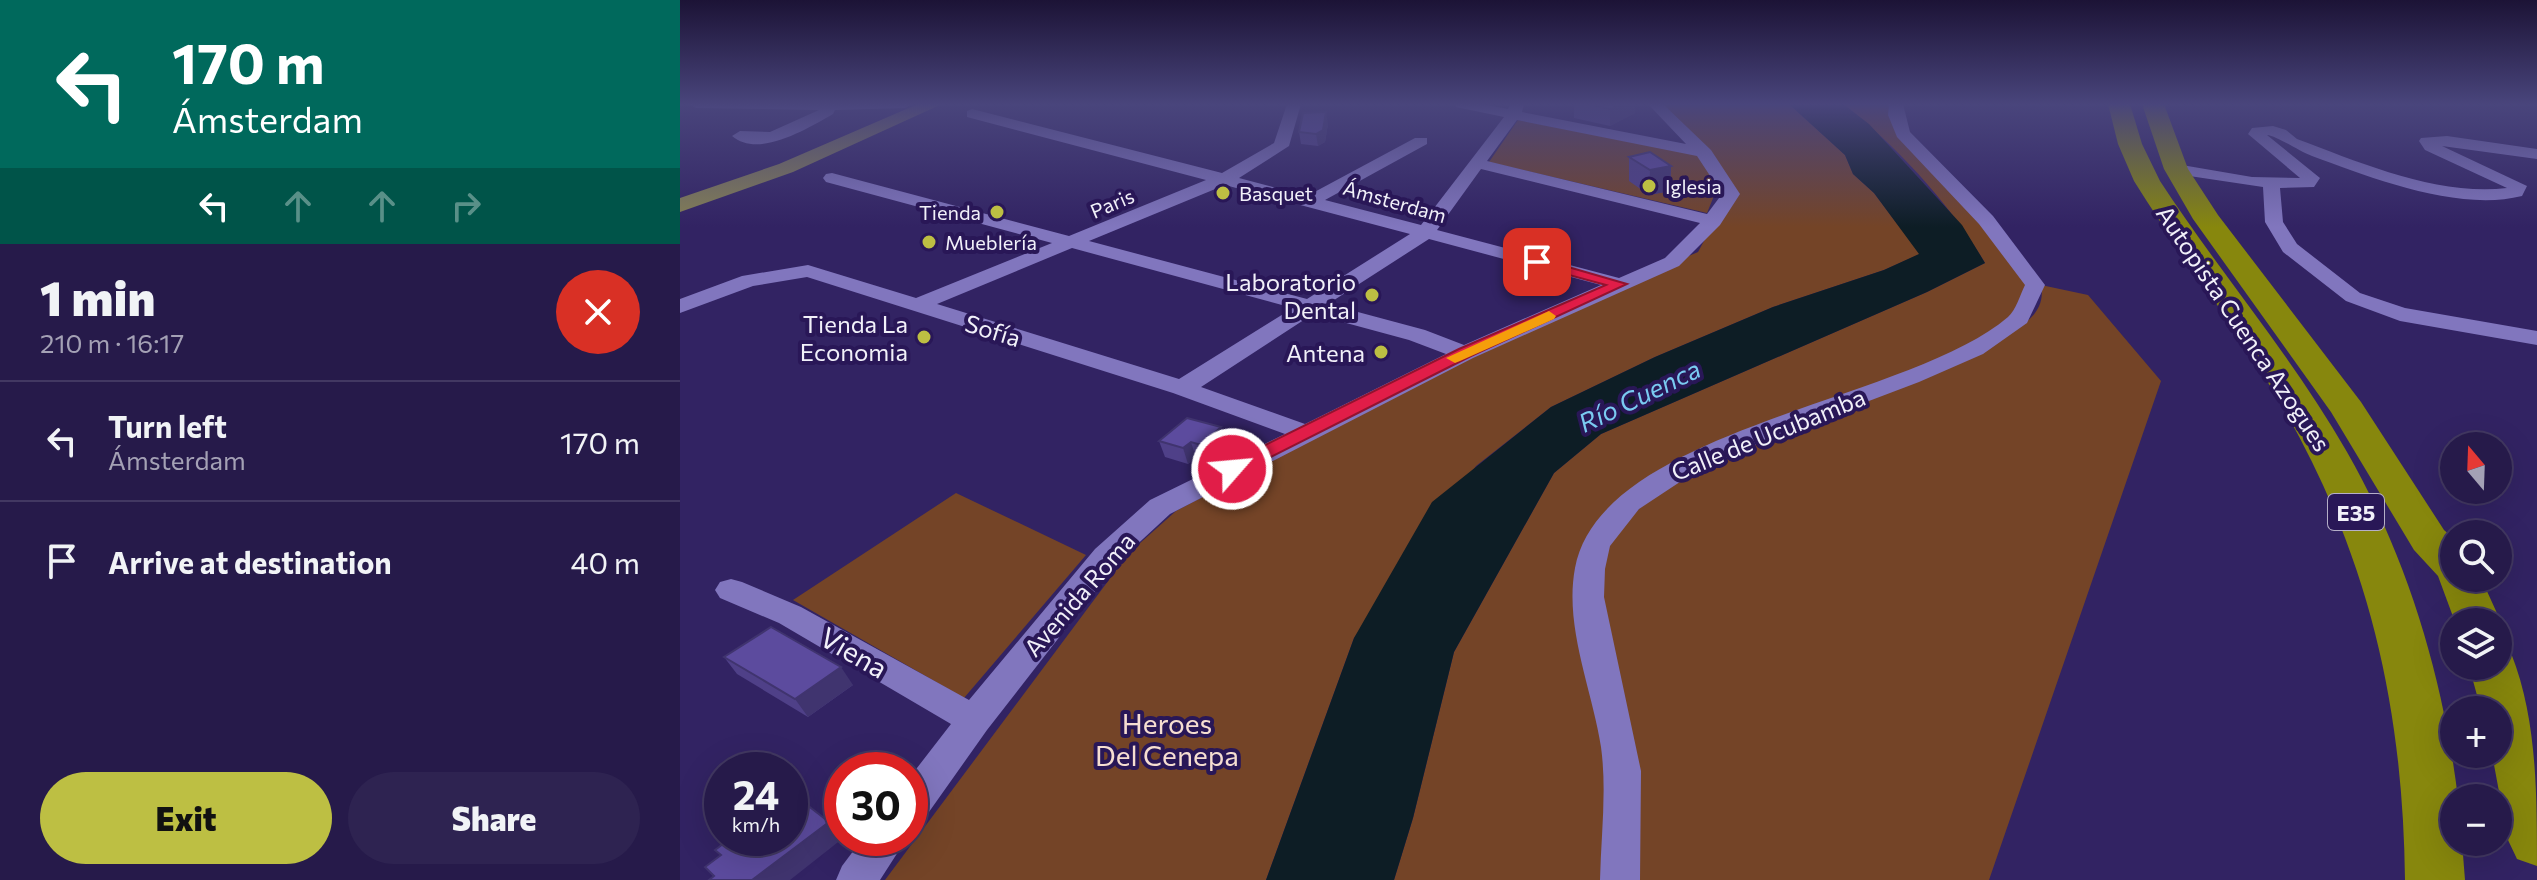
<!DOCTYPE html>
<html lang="en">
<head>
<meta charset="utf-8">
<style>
  body { margin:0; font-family:Commissioner,sans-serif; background:#2e2351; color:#f1f3f6; height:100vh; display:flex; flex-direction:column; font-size:30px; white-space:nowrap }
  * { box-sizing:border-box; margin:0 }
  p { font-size:26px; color:#a4a1b5 }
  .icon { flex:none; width:44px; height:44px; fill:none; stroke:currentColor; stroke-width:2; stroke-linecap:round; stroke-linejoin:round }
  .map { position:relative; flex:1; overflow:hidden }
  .side { display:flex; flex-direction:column; background:#261a4a; width:680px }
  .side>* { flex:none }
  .hud { background:#00695c; color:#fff; overflow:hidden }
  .needle { width:52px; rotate:341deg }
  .tools { position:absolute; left:1760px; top:432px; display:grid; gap:16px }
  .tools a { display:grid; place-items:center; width:72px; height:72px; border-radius:50%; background:#261a4a; box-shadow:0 8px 32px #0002,0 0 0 2px #423862; font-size:40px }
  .speed { position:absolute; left:24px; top:752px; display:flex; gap:16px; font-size:40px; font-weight:700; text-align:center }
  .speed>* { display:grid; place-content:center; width:104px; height:104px; border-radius:50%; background:#261a4a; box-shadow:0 8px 32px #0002,0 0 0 2px #423862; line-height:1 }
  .speed small { font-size:20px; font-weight:400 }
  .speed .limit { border:12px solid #d22; background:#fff; color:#111 }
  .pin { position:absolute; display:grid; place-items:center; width:68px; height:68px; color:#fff; margin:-34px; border-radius:16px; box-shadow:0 4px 12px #0006 }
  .me { position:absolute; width:88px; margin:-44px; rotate:63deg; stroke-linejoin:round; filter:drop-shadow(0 0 6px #0008) }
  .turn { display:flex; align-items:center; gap:28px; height:168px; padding:0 40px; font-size:36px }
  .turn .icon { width:104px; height:104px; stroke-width:2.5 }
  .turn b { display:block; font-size:56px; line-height:68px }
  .lanes { display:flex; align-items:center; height:76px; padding:0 40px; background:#0003; justify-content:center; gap:40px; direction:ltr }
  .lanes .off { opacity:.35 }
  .round { display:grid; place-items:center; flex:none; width:84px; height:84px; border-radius:42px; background:#2e2351 }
  .overview { display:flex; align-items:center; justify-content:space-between; height:136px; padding:0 40px }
  h1 { font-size:48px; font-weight:800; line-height:60px }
  .button { display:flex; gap:16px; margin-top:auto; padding:16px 40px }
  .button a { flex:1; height:92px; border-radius:48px; background:#bdbf43; color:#111; font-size:32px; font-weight:800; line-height:92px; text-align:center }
  .button a+a { background:#2e2351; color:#f1f3f6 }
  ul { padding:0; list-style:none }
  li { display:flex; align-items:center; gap:24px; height:120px; padding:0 40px; border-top:2px solid #423862 }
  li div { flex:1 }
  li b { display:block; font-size:30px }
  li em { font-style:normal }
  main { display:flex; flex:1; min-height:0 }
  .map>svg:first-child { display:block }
  .green { fill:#744427 }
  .water { fill:#0d1d25 }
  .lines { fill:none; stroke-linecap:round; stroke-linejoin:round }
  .minor { fill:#8176be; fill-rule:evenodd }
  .major { fill:#858054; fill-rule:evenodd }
  .highway { fill:#87870d; fill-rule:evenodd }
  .wall { fill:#4f4088 }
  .shaded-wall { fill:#40346f }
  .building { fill:#5c4b9e; stroke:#40346f; stroke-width:2 }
  .route { fill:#e11d48; stroke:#92132f; stroke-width:2 }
  .slow { fill:#f59e0b }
  .poi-dot { fill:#bdbf43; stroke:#291757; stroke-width:3 }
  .labels { text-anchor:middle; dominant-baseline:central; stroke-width:8; stroke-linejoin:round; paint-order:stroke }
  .far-poi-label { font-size:20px; fill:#f1f0f9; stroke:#291757; text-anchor:start }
  .far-street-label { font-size:20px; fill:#f1f0f9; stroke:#291757 }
  .shield { fill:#291757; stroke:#b5afc8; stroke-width:2 }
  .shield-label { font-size:22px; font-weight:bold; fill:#f1f0f9 }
  .poi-label { font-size:24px; fill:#f1f0f9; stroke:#291757; text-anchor:end }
  .street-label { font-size:24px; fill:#f1f0f9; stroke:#291757 }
  .water-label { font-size:26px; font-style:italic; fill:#7acbf1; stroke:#291757 }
  .near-street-label { font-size:28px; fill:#f1f0f9; stroke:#291757 }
  .near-park-label { font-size:28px; fill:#f6ded1; stroke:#291757 }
</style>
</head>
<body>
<main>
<section class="side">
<div class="hud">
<div class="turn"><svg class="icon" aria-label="left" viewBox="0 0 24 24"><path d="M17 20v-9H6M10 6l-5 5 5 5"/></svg><div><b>170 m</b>Ámsterdam</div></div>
<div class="lanes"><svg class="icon" aria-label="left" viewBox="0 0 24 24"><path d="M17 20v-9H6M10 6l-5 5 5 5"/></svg><svg class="icon off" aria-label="ahead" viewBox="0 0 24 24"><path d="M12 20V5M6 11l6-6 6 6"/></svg><svg class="icon off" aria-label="ahead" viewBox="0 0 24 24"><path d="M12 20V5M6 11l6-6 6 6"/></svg><svg class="icon off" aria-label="right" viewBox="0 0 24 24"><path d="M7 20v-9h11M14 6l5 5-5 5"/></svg></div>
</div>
<div class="overview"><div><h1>1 min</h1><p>210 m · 16:17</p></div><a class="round" style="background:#d93025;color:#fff"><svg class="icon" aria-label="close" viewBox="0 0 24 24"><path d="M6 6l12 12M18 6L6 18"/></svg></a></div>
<ul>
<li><svg class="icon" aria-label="left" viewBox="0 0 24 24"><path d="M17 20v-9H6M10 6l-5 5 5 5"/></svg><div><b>Turn left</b><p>Ámsterdam</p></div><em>170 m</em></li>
<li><svg class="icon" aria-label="arrive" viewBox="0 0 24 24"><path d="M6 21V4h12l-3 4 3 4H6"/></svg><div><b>Arrive at destination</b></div><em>40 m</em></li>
</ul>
<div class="button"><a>Exit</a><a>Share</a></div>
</section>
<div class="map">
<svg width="1857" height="880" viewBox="0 0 1857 880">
  <rect width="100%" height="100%" fill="#322363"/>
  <path class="green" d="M979 104H1109L1165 155 1173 174 1194 193 1240 254 1204 270 1093 307 975 357 871 407 796 466 674 638 586 880H205L449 553 496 511 638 436 785 353 1018 252 1050 193 1025 153Z
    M1163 104H1216V115L1355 285 1311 340 978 479 916 545 940 880H714L733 818 774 652 874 473 921 434 1247 292 1305 263C1271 205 1216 145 1163 104Z
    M838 120 1019 155 1038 186 1027 213 809 162Z
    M1361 285 1408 295 1481 381 1309 880H949L916 597 925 544 984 483 1317 342C1339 327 1367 315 1361 285Z
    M276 493 406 555 284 698 113 600Z"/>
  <path class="water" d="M1109 104H1163L1189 124 1282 225 1305 263 1247 292 921 434 874 473 774 652 733 818 714 880H586L674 638 752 502 871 407 975 357 1093 307 1204 270 1239 254 1194 193 1173 174 1165 155Z"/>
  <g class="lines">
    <path class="minor" d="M9 104H232L225 108 155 110 153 114C128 128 79 159 52 136L60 131 90 132 139 110 16 108Z
      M607 104H621L609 146 559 178 627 196 735 138H747V144L645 200 741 225 824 117 776 107 774 104H802L828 109 830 104H844L842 112 1006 144 968 104H983L1031 150 1060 194 1040 225 999 266 793 358 490 514 437 563 307 730 244 819 230 824V777L271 724 99 623 40 598 35 590 40 582 51 579 62 582 121 607 289 700 415 549 470 500 605 434 493 393 127 277 73 286 0 313V299L62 276 128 265 236 298 372 243 146 182 143 178 146 174 152 173 389 236 526 180 287 117V111L292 109 542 173 594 143ZM837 120 1017 156 1042 194 1027 214 807 161ZM801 169 1020 223 985 258 939 278 757 230ZM545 185 730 234 627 299 409 241ZM749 239 921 285 784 345 745 330 648 304ZM392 248 613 308 499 379 257 304ZM633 314 729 340 766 354 625 424 521 387Z
      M1209 104H1223L1230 132 1313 216 1365 285 1347 323 1303 354 1239 382 1086 440 1015 472 959 509 930 546 925 569 924 597 961 771 960 880H920C921 835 927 791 921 747 912 689 884 627 895 568 921 428 1229 402 1328 317 1336 310 1340 295 1345 285L1299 224 1217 137 1208 115Z
      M1593 126 1606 130 1617 139C1681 163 1757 196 1827 188L1745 150 1739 141 1741 138 1767 136 1857 149V159L1762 146 1847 186 1842 196C1778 212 1692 178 1632 156 1619 151 1597 136 1587 135L1640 178 1634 187 1600 188 1603 222 1617 244 1680 293 1725 308 1857 331V345L1720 321 1666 301 1603 252 1585 222 1583 187 1496 174 1488 169 1496 164 1572 177 1620 178 1568 134 1572 128Z
      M183 838H227L200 880H156L162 866Z"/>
    <path class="major" d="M238 104H262L113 172 0 212V198L99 164Z"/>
    <path class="highway" d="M1428 104H1450L1462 144 1480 181C1540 273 1612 356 1667 452 1728 559 1763 677 1778 798H1774V842H1782L1785 880H1725C1723 704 1688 552 1598 399 1554 324 1500 255 1454 181L1438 144Z
      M1462 104H1484L1508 169 1538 215 1681 402 1764 530 1774 539V578H1801L1821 622 1818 628V622H1775L1758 576 1734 550 1651 412 1513 219 1484 169Z
      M1818 648 1831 653C1857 718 1857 794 1857 866L1837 859 1828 840 1812 754H1818V710H1801L1789 666H1818Z"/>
  </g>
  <path class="wall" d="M894 104H955V113L930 126 894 118Z
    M648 124 645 142 638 146 621 144 619 132Z
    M949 157 991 166 990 191 969 195 949 181Z
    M541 427 546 444 526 461 516 458 508 464 485 457 479 441Z
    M44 657 173 685 128 717 57 674Z"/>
  <path class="shaded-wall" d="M939 104H955V113L930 126V109Z
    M646 112 648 124 645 142 638 146 636 134Z
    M991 166 990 191 969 195 970 170Z
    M541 427 546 444 526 461 521 445Z
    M511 442 516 458 508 464 503 448Z
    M161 667 173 685 128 717 115 699Z
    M149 822 162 839 110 880H72Z"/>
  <path class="building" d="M908 104H939L930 109Z
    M646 112 643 130 636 134 619 132 623 113Z
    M970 152 991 166 970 170 949 157Z
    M507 418 541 427 521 445 511 442 503 448 479 441Z
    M91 627 161 667 115 699 44 657Z
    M113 794 149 822 72 880H29L34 876 25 867 41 855 35 850 51 838H110V796Z"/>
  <linearGradient id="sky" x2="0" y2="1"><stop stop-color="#1c1336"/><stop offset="0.46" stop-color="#49457c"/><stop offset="1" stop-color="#49457c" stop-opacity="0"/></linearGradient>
  <rect width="1857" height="227" fill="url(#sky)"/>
  <path class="route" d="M857 258 947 284 791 356 559 473H545L543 469 545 465 779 349 926 285 852 265 850 262Z"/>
  <path class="slow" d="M869 311 876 316 874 319 780 361 775 363 766 358Z"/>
  <g class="poi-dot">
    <circle cx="969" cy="186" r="8"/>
    <circle cx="543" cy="193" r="8"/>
    <circle cx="317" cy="212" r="8"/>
    <circle cx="249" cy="242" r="8"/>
    <circle cx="692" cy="295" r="8"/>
    <circle cx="244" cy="337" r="8"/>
    <circle cx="701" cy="352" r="8"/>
  </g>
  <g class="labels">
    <g class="far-poi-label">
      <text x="985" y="186">Iglesia</text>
      <text x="559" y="193">Basquet</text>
      <text x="301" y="212" text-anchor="end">Tienda</text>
      <text x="265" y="242">Mueblería</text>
    </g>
    <g class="far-street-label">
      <text transform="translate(715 201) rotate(16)">Ámsterdam</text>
      <text transform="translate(432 203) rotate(-23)">Paris</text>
    </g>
    <rect class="shield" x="1648" y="494" width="56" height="36" rx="6"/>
    <g class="shield-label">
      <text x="1676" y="512">E35</text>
    </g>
    <g class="poi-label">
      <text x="676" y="281">Laboratorio<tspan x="676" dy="28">Dental</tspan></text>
      <text x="228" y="323">Tienda La<tspan x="228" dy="28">Economia</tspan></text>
      <text x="685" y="352">Antena</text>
    </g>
    <g class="street-label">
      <text transform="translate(1564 328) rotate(56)">Autopista Cuenca Azogues</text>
      <text transform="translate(313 330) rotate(17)">Sofía</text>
      <text transform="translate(1088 434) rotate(-22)">Calle de Ucubamba</text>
      <text transform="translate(399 594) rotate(-49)">Avenida Roma</text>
    </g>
    <g class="water-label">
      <text transform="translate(959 395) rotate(-26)">Río Cuenca</text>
    </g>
    <g class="near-street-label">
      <text transform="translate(174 652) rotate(30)">Viena</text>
    </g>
    <g class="near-park-label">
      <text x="487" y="723">Heroes<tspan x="487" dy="32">Del Cenepa</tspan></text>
    </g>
  </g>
</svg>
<div class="tools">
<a><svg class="needle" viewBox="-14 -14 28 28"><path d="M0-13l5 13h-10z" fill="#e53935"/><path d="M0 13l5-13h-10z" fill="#a4a1b5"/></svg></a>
<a><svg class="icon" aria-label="search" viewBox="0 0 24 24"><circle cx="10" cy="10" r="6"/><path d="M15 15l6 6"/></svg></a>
<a><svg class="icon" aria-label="layers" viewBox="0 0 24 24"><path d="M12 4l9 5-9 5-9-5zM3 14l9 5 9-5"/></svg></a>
<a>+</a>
<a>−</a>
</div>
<div class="speed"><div>24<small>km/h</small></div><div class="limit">30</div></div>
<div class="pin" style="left:857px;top:262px;background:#d93025"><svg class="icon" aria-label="arrive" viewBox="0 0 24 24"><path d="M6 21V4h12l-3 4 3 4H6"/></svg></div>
<svg class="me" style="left:552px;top:469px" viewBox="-20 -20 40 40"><circle r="17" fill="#e11d48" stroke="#fff" stroke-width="3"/><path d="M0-11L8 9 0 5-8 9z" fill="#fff"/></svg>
</div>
</main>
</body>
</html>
